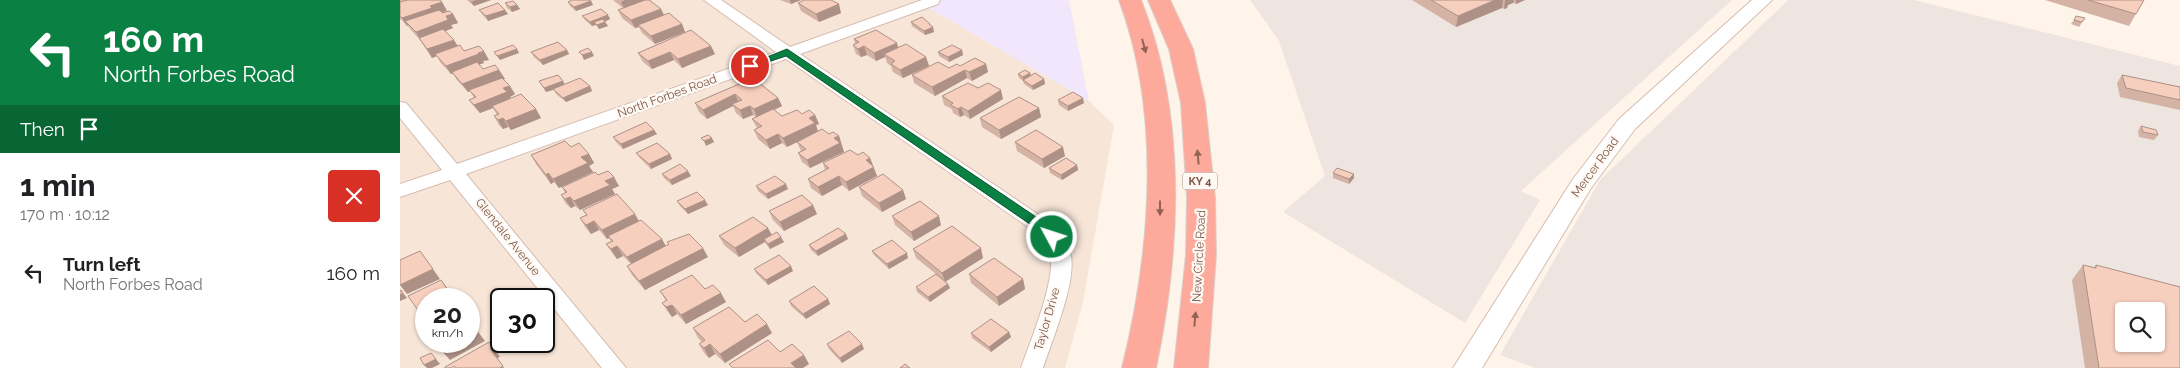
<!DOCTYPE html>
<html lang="en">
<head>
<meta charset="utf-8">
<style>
  body { margin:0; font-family:Raleway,sans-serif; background:#f2f2f2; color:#202124; height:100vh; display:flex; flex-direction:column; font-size:19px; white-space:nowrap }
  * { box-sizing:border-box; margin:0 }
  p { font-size:16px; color:#757577 }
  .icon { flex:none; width:28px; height:28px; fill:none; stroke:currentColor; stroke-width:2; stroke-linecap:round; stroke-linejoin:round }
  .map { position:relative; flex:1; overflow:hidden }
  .panel { display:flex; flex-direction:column; background:#fff; width:400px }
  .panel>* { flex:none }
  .hud { background:#0b8043; color:#fff; overflow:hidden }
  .tools { position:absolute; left:1715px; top:302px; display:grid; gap:10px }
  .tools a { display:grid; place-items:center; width:50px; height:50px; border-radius:5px; background:#fff; box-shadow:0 1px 4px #0004; font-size:25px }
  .speed { position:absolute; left:15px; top:288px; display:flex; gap:10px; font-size:25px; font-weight:700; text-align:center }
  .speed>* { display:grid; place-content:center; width:65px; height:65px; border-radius:50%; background:#fff; box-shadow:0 1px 4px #0004; line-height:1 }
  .speed small { font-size:12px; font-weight:400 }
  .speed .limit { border:2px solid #111; border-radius:8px; background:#fff; color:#111 }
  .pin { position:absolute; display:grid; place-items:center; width:42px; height:42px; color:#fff; margin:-21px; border:2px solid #fff; border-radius:50%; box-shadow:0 1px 5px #0007 }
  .me { position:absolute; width:55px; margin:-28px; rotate:310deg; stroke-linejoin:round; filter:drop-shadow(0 0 4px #0008) }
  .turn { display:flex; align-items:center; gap:18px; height:105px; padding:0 20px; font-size:22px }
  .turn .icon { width:65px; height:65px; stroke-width:2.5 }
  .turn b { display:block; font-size:35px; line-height:42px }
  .then { display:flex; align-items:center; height:48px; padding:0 20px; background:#0003; gap:10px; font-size:19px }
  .round { display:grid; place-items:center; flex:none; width:52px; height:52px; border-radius:5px; background:#f2f2f2 }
  .head { display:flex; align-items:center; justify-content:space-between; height:85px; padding:0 20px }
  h1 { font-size:30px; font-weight:700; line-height:38px }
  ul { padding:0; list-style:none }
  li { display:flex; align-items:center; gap:15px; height:70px; padding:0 20px }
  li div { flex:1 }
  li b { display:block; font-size:19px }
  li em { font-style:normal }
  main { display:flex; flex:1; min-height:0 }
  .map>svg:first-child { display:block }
  .residential { fill:#f7e5d8; fill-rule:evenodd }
  .industrial { fill:#eee5e0; fill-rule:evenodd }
  .education { fill:#f1e6fb }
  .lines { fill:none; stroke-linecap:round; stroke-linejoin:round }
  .minor-casing { stroke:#d5bdb0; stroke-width:2 }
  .tertiary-casing { stroke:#d5bdb0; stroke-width:2 }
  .motorway-casing { stroke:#dbd0cc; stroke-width:2 }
  .minor { fill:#fff; fill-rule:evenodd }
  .tertiary { fill:#fff; fill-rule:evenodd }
  .motorway { fill:#fdaa9c; fill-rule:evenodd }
  .wall { fill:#d4b2a4 }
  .shaded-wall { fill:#ad9186 }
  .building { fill:#f7cfbf; stroke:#ad9186; fill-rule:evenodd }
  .oneway { fill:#906355 }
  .route { fill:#0b8043; stroke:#07532c }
  .labels { text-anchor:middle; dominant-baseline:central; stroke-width:4.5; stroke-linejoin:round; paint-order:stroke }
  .shield { fill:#fff9f3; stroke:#a4877c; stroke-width:1 }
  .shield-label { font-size:11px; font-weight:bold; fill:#7d5649 }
  .street-label { font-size:12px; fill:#7d5649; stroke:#fff9f3 }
</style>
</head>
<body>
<main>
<section class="panel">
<div class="hud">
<div class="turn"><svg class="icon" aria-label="left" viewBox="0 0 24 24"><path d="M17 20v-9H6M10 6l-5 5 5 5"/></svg><div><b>160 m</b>North Forbes Road</div></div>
<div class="then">Then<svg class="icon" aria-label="arrive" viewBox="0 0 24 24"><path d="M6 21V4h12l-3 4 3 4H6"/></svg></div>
</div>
<div class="head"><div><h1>1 min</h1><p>170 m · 10:12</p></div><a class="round" style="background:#d93025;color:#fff"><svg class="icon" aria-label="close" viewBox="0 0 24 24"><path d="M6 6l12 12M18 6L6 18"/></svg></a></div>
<ul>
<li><svg class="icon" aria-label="left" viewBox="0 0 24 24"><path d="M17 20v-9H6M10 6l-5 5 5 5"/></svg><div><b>Turn left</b><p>North Forbes Road</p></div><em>160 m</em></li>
</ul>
</section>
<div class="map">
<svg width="1780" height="368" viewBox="0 0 1780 368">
  <rect width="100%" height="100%" fill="#fef4ea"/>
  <path class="residential" d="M0 0H515L689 101 714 125 683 302 665 368H0ZM26 299H69V341H26ZM101 299H144V341H101Z"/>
  <path class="industrial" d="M850 0H1332L1121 191 1140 200 1065 323 883 212 925 176 879 41Z
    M1388 0H1514L1780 66V368H1136L1100 355 1200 180ZM1724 311H1756V344H1724Z"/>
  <path class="education" d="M515 0H669L689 101Z"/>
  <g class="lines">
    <g class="minor-casing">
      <path id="minor" d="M304 0H321L390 47 522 0H540L538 4 400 54 648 221C657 231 668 243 671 256 676 284 652 340 643 368H621C630 342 657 278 650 253 647 244 640 237 634 231L386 59 66 174 226 368H202L50 180 0 197V184L42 170 0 118V102L6 103 57 164 376 52Z"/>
    </g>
    <g class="tertiary-casing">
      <path id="tertiary" d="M1352 0H1372L1235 129 1191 188 1082 368H1053L1173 179 1219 119Z"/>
    </g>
    <g class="motorway-casing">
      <path id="motorway" d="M719 0H741C787 115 781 249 756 368H722C751 251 762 115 719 0Z
        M748 0H770L793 49 805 103 815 198 816 255 808 368H774L786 255 787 198 781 103 769 49Z"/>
    </g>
    <use href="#minor" class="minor"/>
    <use href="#tertiary" class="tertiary"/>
    <use href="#motorway" class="motorway"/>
  </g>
  <path class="wall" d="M0 0 42 2 47 11 42 12 43 13 53 14 58 23 51 25 53 28 45 31 58 46 64 51 89 60 83 61 84 63 79 64 83 69 99 70 105 79H103L115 94 110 97 111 98 136 109 141 118 111 130 108 127 103 129 99 125 94 116 97 115 93 108 80 113 75 108 69 100 74 98 70 91 68 92 57 80 53 74H51L40 62 37 56 32 58 20 40 11 30 8 26H7L1 19 0 20Z
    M67 0H91L74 6Z
    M213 0H250L264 15 282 24 285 32 255 44 242 33 239 27 235 28 222 18 218 10 223 8Z
    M380 0H401L391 4Z
    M1012 0H1125L1116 4 1113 3 1108 5 1107 8 1104 9 1102 8 1056 27Z
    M1645 0H1744L1729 26Z
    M191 1 193 5 176 11 170 6 168 2Z
    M105 3 117 5 120 9 112 12 107 8Z
    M398 3 441 13 419 22 401 11Z
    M79 10 108 14 88 21 82 14Z
    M208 15 210 19 205 22 208 26 199 29 196 25 192 26 185 20 182 16Z
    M1685 18 1679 27 1671 24 1674 20Z
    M511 22 531 26 534 32 525 35 512 26Z
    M291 30 315 54 282 68 274 60 252 69 243 62 238 53Z
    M454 39 498 48 526 57 529 66 503 78 493 72 491 66 487 63 485 57 476 61 467 55 461 57 456 54 453 45 455 44Z
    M167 50 169 54 143 65 134 57 131 52Z
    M562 50 563 55 549 62 539 56 538 52Z
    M586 64 588 72 572 81 567 78 535 96 514 83 512 75 560 66Z
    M630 73 631 75 644 79 645 84 633 90 624 84 623 81 619 78 618 74Z
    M1722 75 1780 87V110L1720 97 1717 83Z
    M353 78 378 98 382 106 374 110 382 116 402 114 415 115 419 124 416 125 418 131 439 136 444 152 410 168 402 162 398 153 401 151 397 142 387 147 382 143 370 149 358 139 354 130 357 128 352 119 356 117 353 115 343 119 336 113 333 106 307 119 299 112 295 103Z
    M139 81H163L165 85 190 86 192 91 166 102 156 94 154 90 146 92Z
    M578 88 603 99 570 119 564 115 560 117 553 113 552 109 544 105 542 96Z
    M658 100 684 103 668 111 659 105Z
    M639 108 641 117 601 139 582 127 580 118Z
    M1741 126 1758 135 1754 140 1739 137 1738 131Z
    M254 130 257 134 223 149 216 142 213 137Z
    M615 142 665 156 644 168 617 151Z
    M171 147 189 154 194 163 189 166 193 172 159 188 154 182 151 184 136 164 131 155Z
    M236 153 270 154 272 159 251 169 239 157Z
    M458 155 470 158 477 176 449 191 442 185 422 196 411 188 408 179 425 170 423 163Z
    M677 165 678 170 662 180 650 173 649 168Z
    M933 173 954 178 949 184 933 178Z
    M262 174 291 176 272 185 264 178Z
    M198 175 219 186 212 189 215 194 180 210 175 206 171 208 166 204 161 195 165 193 162 187Z
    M356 186 388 189 368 199 358 191Z
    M459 187 503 190 506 199 482 212 462 196Z
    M277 201 308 205 288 214 280 206Z
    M183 210 239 221 266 246 269 245 267 242 308 257 245 290 232 275 227 266 231 264 223 256 217 259 212 253 206 244 211 241 209 238 207 239 199 230 191 234 185 227 180 218 186 215Z
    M369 211 417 214 384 231 373 220Z
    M492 216 541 225 514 241 495 225Z
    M372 235 384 242 370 249 366 244 365 242 339 257 324 245 319 236Z
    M448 239 418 256 411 250 409 245Z
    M513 249 583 258 545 281 550 288 530 302 517 292 516 287 536 274 516 258Z
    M472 251 508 258 489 269 474 255Z
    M1683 265 1694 268 1696 265 1780 368H1685L1672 280Z
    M354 269 393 271 368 285 356 273Z
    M569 274 623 279 625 289 599 306 571 283Z
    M305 289 326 302 286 324 277 314 272 317 268 312 262 303 266 301 260 291Z
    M428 299 430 304 406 319 391 306 389 301Z
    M345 322 372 333 325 363 315 354 309 358 304 353 299 344 302 342 298 338 293 328Z
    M609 332 611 337 591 352 572 338 571 333Z
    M427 344 464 349 442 363 429 349Z"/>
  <path class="shaded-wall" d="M76 0H91L74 6 71 2Z
    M225 0H250V1L225 10 221 2Z
    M390 0H401L391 4Z
    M1095 0H1103L1102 8 1056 27 1058 16Z
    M1105 0H1114L1113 3 1108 5 1107 8 1104 9Z
    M1116 0H1125L1116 4Z
    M191 1 193 5 176 11 174 7Z
    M42 2 47 11 36 14 5 21 8 26H7L2 18 30 6Z
    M439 4 441 13 419 22 416 14Z
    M117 5 120 9 112 12 110 7Z
    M261 9 265 17 238 25 239 27 235 28 231 20Z
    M105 10 108 14 88 21 86 16Z
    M53 14 58 23 51 25 53 28 21 41 16 32 46 16Z
    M208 15 210 19 197 25 194 22 196 25 192 26 190 22Z
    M205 22 208 26 199 29 197 25Z
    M282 24 285 32 255 44 251 36Z
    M529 24H530L531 28 533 27 534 32 525 35 524 31Z
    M54 40 59 48 35 54 37 56 32 58 27 49Z
    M497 43 499 51 484 54 485 57 476 61 474 53Z
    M311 46 315 54 282 68 278 59Z
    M464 46 467 55 461 57 458 49Z
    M117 49 119 53 100 60 97 56Z
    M167 50 169 54 143 65 140 60Z
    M562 50 563 55 549 62 548 57Z
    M84 51 89 60 83 61 84 63 51 74 46 66Z
    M192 52 194 56 184 60 182 55Z
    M270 52 274 60 252 69 248 61Z
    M526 57 529 66 503 78 500 70Z
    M586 64 588 72 572 81 569 72Z
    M99 70 105 79 68 92 62 84Z
    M565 70 567 78 535 96 532 87Z
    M630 73 631 77 623 80V77Z
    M644 79 645 84 633 90 632 86Z
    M163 81 165 86 146 92 144 88Z
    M110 86 115 94 110 97 112 101 92 106 93 108 80 113 74 105 103 88Z
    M190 86 192 91 166 102 163 98Z
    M601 90 603 99 570 119 568 111Z
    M335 94 339 103 332 104 333 106 307 119 303 110Z
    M378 98 382 106 357 118 354 109Z
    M683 98 684 103 668 111V106Z
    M350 106 353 115 343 119 340 110Z
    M561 107 564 115 560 117 558 109Z
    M639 108 641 117 601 139 599 130Z
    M136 109 141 118 111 130 106 121Z
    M415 115 419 124 416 125 418 132 387 147 383 138 409 118Z
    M103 118 108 127 103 129 98 120Z
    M254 130 257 134 223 149 221 144Z
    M378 134 382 143 370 149 366 140Z
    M439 136 444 152 410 168 407 160 434 138Z
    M312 138 314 142 306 146 304 141Z
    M663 147 665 156 644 168 642 159Z
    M189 154 194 163 189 166 193 172 159 188 153 179 181 157Z
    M270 154 272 159 251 169 249 164Z
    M470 158 477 176 449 191 446 182 466 160Z
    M677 165 678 170 662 180 661 175Z
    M288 171 291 176 272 185 270 180Z
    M148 173 154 182 151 184 146 175Z
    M954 174V178L949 184V179Z
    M439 176 442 185 422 196 418 187Z
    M214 177 219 186 212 189 215 194 180 210 174 201 205 181Z
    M386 184 388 189 368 199 366 194Z
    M503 190 506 199 482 212 479 203Z
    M170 197 175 206 171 208 165 199Z
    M305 200 308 205 288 214 285 209Z
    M413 205 417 214 384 231 380 222Z
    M235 214 240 223 207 239 202 230Z
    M539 216 541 225 514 241 511 232Z
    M194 221 199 230 191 234 186 225Z
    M368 228 373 237 364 239 365 242 339 257 335 248Z
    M446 234 448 239 418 256 416 251Z
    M381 237 384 242 370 249 368 244Z
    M262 239 267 248 233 266 227 257Z
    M217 246 223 256 217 259 211 249Z
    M303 248 308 257 306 258 245 290 239 281Z
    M581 248 583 258 545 282 542 273Z
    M20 251 40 279 7 294 0 285Z
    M507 253 508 258 489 269 487 264Z
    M391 266 393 271 368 285 366 280Z
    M623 279 625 289 599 306 597 297Z
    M41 280 48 289 55 299H54Z
    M548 284 550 288 530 302 528 297Z
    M3 293 7 298 0 301V295Z
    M321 293 326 302 286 324 281 315Z
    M428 299 430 304 406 319 403 314Z
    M272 305 277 314 272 317 266 307Z
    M26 314V320L22 316Z
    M69 320 85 341 50 360 42 351 60 341H69Z
    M367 324 372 333 325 363 320 354Z
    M609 332 611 337 591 352 589 347Z
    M89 342 100 357 97 358 104 368H100L90 349Z
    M310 344 315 354 309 358 304 348Z
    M462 344 464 349 442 363 440 358Z
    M31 353 40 364 32 368H27L24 365Z
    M404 355 409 364 403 368H393L391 363Z"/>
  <path class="building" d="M8 0H40L42 2 30 6 32 8 2 18 0 16V2Z
    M172 0H190L191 1 174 7 168 2Z
    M245 0H249L261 9 231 20 218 10Z
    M404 0H431L439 4 416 14 398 3Z
    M1031 0H1095L1058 16Z
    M1688 0H1744L1736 14Z
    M113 1 117 5 110 7 105 3Z
    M98 3 105 10 86 16 79 10Z
    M201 9 208 15 190 22 182 16Z
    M39 10 43 13 49 11 53 14 46 16 48 20 16 32 5 21Z
    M269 13 282 24 251 36 238 25Z
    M1676 16 1685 18 1682 22 1674 20Z
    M522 17 530 24H529L533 27 524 31 511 22Z
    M203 19 205 22 197 25 194 22Z
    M43 29 54 40 27 49 19 38Z
    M291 30 311 46 278 59 270 52 248 61 238 53Z
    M476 30 497 43 474 53 464 46 458 49 453 45 459 42 454 39Z
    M158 42 167 50 140 60 131 52Z
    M506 44 526 57 500 70 491 64 495 61 484 54Z
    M60 45 64 51 79 46 84 51 78 53 79 54 46 66 35 54Z
    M113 45 117 49 97 56 94 52Z
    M552 45 562 50 548 57 538 52Z
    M188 48 192 52 182 55 179 52Z
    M575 58 586 64 569 72 565 70 532 87 512 75 538 62 549 68 557 64 560 66Z
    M77 62 83 69 95 65 99 70 62 84 52 72Z
    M625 70 630 73 623 77 618 74Z
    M635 73 644 79 632 86 623 80Z
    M158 75 163 81 144 88 139 81Z
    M1722 75 1780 87V100L1726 88Z
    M102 78 110 86 103 88 107 92 74 105 69 100 76 97 69 90Z
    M180 78 190 86 163 98 153 89Z
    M353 78 378 98 354 109 350 106 340 110 332 104 342 100 335 94 303 110 295 103Z
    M568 83 578 88 588 83 601 90 568 111 561 107 558 109 551 105 553 103 542 96Z
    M673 92 683 98 668 106 658 100Z
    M121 94 136 109 106 121 103 118 98 120 94 116 99 114 92 106Z
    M619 97 639 108 599 130 580 118Z
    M373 109 382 116 397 110 402 114 409 110 415 115 409 118 415 123 383 138 378 134 366 140 354 130 362 126 352 119Z
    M246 122 254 130 221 144 213 137Z
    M1741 126 1756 130 1758 135 1743 132Z
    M422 129 429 134 433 132 439 136 434 138 440 143 407 160 398 153 406 149 397 142Z
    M636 130 663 147 642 159 615 142Z
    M308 135 312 138 304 141 301 138Z
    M165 141 171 147 179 143 189 154 181 157 188 163 153 179 148 173 146 175 131 155Z
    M257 143 270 154 249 164 236 153Z
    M450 150 458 155 463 152 470 158 466 160 474 167 446 182 439 176 418 187 408 179 429 168 423 163Z
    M666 158 677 165 661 175 649 168Z
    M280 164 288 171 270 180 262 174Z
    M937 168 954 174 949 179 933 173Z
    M208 171 214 177 205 181 210 185 174 201 170 197 165 199 161 195 167 192 162 187 195 172 198 175Z
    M483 174 503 190 479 203 459 187Z
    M375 176 386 184 366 194 356 186Z
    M297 192 305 200 285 209 277 201Z
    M217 194 235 214 202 230 194 221 186 225 180 218 187 215 183 210Z
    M402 195 413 205 380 222 369 211Z
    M520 201 539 216 511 232 492 216Z
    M353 217 368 228 335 248 319 236Z
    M241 220 262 239 227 257 217 246 211 249 206 244 213 241 208 236Z
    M552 226 581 248 542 273 513 249Z
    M438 228 446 234 416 251 409 245Z
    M377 232 381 237 368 244 364 239Z
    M289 234 303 248 302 249 239 281 227 266 269 244 267 242Z
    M492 240 507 253 487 264 472 251Z
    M20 251 33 269 0 285V260Z
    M379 255 391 266 366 280 354 269Z
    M594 258 623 279 597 297 569 274Z
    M1683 265 1696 268V265L1780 287V368H1699ZM1724 311H1756V344H1724Z
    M536 274 548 284 528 297 516 287Z
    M292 275 305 289 313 285 321 293 281 315 272 305 266 307 262 303 267 300 260 291Z
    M41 280 54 299H26V314L22 316 8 296Z
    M414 286 428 299 403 314 389 301Z
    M1 290 3 293 0 295V291Z
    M329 307 345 322 357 314 367 324 320 354 310 344 304 348 299 344 305 340 293 328Z
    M591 319 609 332 589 347 571 333Z
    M69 320 78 332 69 337Z
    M449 331 462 344 440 358 427 344Z
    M368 340 380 352 392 344 404 355 391 363 396 368H333L329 364Z
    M35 341H60L42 351Z
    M89 342 93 348 90 349 103 366 100 368H55L54 366 51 368H45V367Z
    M31 353 36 359 24 365 20 358Z
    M505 364 510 368H500Z"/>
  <defs><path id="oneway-solid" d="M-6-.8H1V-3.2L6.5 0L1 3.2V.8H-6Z" transform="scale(1.25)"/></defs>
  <g class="oneway">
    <use href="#oneway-solid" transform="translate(744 46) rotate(75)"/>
    <use href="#oneway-solid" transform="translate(798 157) rotate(-95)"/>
    <use href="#oneway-solid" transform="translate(760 208) rotate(90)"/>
    <use href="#oneway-solid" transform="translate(795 319) rotate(-85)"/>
  </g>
  <path class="route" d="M387 49 645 223 658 237 657 240H648L637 229 386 56 350 68 345 66Z"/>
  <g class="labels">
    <rect class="shield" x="782.5" y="172.5" width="35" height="17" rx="4"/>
    <g class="shield-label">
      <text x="800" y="181">KY 4</text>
    </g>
    <g class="street-label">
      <text transform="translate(267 96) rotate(-20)">North Forbes Road</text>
      <text transform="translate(1195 167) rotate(-54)">Mercer Road</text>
      <text transform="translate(108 237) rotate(51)">Glendale Avenue</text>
      <text transform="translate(799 256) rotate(-87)">New Circle Road</text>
      <text transform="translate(647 319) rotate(-74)">Taylor Drive</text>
    </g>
  </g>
</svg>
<div class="tools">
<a><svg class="icon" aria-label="search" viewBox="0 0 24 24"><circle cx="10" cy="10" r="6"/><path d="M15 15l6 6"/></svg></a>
</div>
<div class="speed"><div>20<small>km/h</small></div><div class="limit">30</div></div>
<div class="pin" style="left:350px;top:66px;background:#d93025"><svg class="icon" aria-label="arrive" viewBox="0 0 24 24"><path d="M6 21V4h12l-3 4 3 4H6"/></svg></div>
<svg class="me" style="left:652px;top:237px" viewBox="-20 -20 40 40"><circle r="17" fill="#0b8043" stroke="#fff" stroke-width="3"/><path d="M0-11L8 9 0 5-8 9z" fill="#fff"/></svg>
</div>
</main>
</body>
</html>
